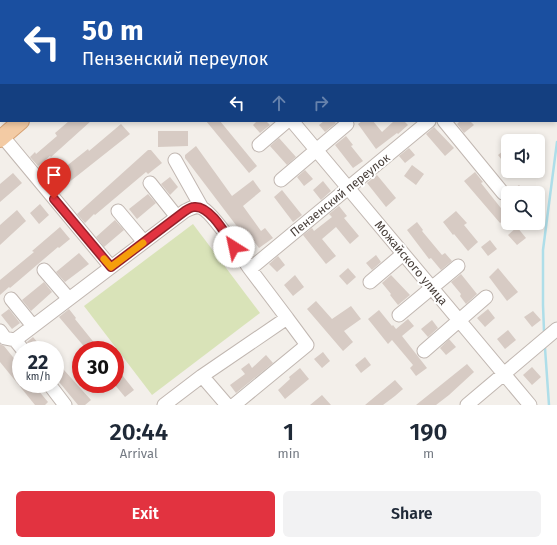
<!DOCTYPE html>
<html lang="en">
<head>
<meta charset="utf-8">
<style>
  body { margin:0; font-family:"Fira Sans",sans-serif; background:#f2f2f3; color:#1f2937; height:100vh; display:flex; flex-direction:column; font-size:15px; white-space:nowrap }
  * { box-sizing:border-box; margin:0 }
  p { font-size:13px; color:#747a83 }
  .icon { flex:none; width:22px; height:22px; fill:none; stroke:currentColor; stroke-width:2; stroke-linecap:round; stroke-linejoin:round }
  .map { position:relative; height:405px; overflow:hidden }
  .details { display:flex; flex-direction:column; background:#fff; flex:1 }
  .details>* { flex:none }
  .top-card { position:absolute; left:0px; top:0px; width:557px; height:122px; box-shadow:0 2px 6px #0003; background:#1a4fa0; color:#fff; overflow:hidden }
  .controls { position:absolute; left:501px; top:134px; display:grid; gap:8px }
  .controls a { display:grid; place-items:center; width:44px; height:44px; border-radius:6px; background:#fff; box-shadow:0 2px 6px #0003; font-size:20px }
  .speed { position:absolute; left:12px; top:341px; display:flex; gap:8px; font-size:20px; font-weight:700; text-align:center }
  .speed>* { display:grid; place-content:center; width:52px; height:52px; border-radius:50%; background:#fff; box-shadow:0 2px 6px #0003; line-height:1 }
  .speed small { font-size:10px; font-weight:400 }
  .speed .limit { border:6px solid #d22; background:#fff; color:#111 }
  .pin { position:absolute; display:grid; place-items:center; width:34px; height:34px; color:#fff; margin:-41px -17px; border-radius:50% 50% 50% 0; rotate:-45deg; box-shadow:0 0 4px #0007 }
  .pin .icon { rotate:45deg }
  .me { position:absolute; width:44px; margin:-22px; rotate:325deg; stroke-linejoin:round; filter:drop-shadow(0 0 3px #0008) }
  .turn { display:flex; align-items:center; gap:14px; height:84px; padding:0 16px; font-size:18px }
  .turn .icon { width:52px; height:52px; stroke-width:2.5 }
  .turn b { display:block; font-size:28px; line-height:34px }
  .lanes { display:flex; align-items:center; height:38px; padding:0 16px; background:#0003; justify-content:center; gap:20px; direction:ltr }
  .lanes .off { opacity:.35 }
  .eta { display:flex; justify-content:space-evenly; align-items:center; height:68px; text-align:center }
  .eta b { font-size:24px; font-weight:600; line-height:28px }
  .primary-button { display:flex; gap:8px; margin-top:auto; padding:8px 16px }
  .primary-button a { flex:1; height:46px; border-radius:6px; background:#e23340; color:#fff; font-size:16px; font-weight:600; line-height:46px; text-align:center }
  .primary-button a+a { background:#f2f2f3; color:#1f2937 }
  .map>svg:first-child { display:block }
  .green { fill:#d9e3b8 }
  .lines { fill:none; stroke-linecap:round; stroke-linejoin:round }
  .stream { stroke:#aedee9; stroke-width:2.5 }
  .building { fill:#d7cbc4 }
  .minor-casing { stroke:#c1b7b1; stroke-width:15 }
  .major-casing { stroke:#d7a375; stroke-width:18 }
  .minor { stroke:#fff; stroke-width:13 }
  .major { stroke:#f3cba4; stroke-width:16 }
  .route-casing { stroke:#93212a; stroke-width:10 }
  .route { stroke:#e23340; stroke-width:7 }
  .slow { stroke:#f59e0b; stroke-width:7 }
  .labels { text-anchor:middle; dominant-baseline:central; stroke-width:4; stroke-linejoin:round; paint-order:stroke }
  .street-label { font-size:12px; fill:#473e39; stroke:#fff }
</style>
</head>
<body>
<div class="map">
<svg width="557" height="405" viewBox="0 0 557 405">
  <rect width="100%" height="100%" fill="#f3efea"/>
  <path class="green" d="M193 224 260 313 152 395 84 306Z"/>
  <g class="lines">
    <path class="stream" d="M544 331 543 305V250L557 142
      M545 348 549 405"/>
  </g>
  <path class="building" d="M69 121H91L51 157 50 156 38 166 30 157 35 152 36 154 57 136 55 133Z
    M206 121H220L257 166 249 173Z
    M257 121H266L270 125 260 133 253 125Z
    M324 121H334L336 123 325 132 319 125Z
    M362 121H373L382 132 394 121H404L408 125 398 134 397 133 376 149 358 124Z
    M460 121H470L474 125 464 133 457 124Z
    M121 124 130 134 58 191 49 180 88 149 89 151Z
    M434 127 454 148 445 156 426 134Z
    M158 131H188V146L158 147Z
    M346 136 353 145 351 146 363 161 353 168 335 145Z
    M279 138 296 157 287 165 270 146Z
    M196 146 232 196 253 180 261 191 243 206 261 231 265 228 273 238 259 248 245 230 242 233 185 158V155Z
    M508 147V168L498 155Z
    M409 148 415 155 405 163 399 156Z
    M148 150H151L162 163 148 174 146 172 95 215 94 214 85 223 77 214Z
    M412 165 424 174 416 185 404 176Z
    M305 170 313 179 304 186 297 177Z
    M475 172 483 182 481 183 508 217 500 223 464 181Z
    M13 173 22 183 0 202V184Z
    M377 175 396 198 386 207 367 183Z
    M170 177 178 187 170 195 161 184Z
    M323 181 331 191 321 200 313 190Z
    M519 185 526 193H511V191Z
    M282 190 302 215 293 222 274 197Z
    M148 194 156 203 137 219 129 209Z
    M40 204 49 215 39 224 30 213Z
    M339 206 347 216 344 218 359 236 350 244 336 227 322 239 336 256 326 264 303 235 312 228 314 231 332 217 329 214Z
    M17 210 26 221 0 245V225Z
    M456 211 467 223 464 225 478 242 468 251 454 234 453 235 443 222Z
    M115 220 124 230 104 247 96 237Z
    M417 222 423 230 422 231 442 255 445 253 452 261 441 270 431 258 429 259 407 230Z
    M60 227 70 239 59 248 58 247 10 288 9 287 0 295V280L34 252 32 251Z
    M517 227 526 238 517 245 508 235Z
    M490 240 497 249 488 256 481 247Z
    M79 253 89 264 65 282 56 272Z
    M376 255 381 262 372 270 366 263Z
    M278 256 285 265 277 272 269 264Z
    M348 268 356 277 347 285 339 276Z
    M498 268 518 292 507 301 489 277Z
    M461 274 477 294 466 304 460 296 461 294 451 282Z
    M295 275 304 287 293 296 284 285Z
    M391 275 410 295 398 305 390 295 391 294 382 283Z
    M44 282 52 292 31 311 22 300Z
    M316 301 332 319 351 306 361 319 344 331 353 342 343 351 307 309Z
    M9 309 20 323 12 329 1 315Z
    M69 309 76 318 75 319 100 350H87L59 317Z
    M488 309 495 318 485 327 477 318Z
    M379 310 392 326 393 325 396 329 408 319 414 326 402 336 427 368 416 376 410 368 413 365 392 340 388 344 368 319Z
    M533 311 541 320 532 327 524 317Z
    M432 320 438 328 428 337 421 329Z
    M508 330 516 340 505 349 497 339Z
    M33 337 44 350H31L27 342Z
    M449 339 456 347 446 355 440 348Z
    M0 344 4 346 21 367V384H33L48 402 45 405H35L0 362Z
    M323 352 330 361 322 368 314 359Z
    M266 355 273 363 236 393 230 385 245 374 241 369 249 363 252 368Z
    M365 357 371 365 361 373 355 365Z
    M55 360 91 400 85 405H78L55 377Z
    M467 364 474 372 449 395 436 405H416Z
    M115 366 134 390 125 397 115 385Z
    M532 367 541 377 532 385 523 375Z
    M300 368 309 379 285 399 278 390 290 379 289 377Z
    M395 380 403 389 395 396 383 405H365Z
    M322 395 331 405H310Z"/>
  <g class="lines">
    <g class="minor-casing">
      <path id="minor" d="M190 0 191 1
        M376 0 377 1
        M498 0V1
        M404 1 405 0
        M0 40 1 41
        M0 73 1 72
        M556 80 557 81
        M292 121 530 405
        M444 121 503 193
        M3 137 111 267
        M259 145 287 121
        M175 160 202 208
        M281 180 347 124
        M150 183 177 217
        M118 211 144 242
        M44 270 69 299
        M370 282 403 254
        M11 299 33 326
        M399 315 458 266
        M0 331 5 338 15 340
        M23 350 15 340 185 211C191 208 196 205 202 208 214 214 241 256 250 269L429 121
        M424 351 486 297
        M202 376 227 405
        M49 384 65 405
        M164 405 202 376 287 318 250 269
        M234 405 307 345 287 318
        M467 405 557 329"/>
    </g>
    <g class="major-casing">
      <path id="major" d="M163 1 164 0
        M0 139 21 121"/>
    </g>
    <use href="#minor" class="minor"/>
    <use href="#major" class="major"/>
  </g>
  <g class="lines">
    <g class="route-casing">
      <path id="route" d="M54 199 111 267 185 211C188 209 191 207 194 207 210 205 226 235 234 247"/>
    </g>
    <use href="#route" class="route"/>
    <path class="slow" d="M104 259 111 267 143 243"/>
  </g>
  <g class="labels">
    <g class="street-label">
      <text transform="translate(340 195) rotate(-39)">Пензенский переулок</text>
      <text transform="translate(411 263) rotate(50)">Можайского улица</text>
    </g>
  </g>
</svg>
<div class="controls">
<a><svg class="icon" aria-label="sound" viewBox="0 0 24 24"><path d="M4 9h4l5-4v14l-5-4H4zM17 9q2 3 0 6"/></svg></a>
<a><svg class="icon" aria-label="search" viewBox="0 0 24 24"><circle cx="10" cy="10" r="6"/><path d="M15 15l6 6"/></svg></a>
</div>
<div class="speed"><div>22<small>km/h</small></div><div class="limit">30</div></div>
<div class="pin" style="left:54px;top:199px;background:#d93025"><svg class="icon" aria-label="arrive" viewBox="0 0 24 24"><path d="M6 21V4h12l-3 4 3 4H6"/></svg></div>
<svg class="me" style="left:234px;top:247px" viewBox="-20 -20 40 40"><circle r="19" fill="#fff"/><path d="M0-13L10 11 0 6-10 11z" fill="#e23340"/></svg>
<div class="top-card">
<div class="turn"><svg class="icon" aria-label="left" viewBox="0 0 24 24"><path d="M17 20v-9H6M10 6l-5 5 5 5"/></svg><div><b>50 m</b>Пензенский переулок</div></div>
<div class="lanes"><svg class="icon" aria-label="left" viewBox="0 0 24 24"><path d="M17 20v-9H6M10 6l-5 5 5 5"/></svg><svg class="icon off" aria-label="ahead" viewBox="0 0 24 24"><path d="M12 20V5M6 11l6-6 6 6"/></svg><svg class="icon off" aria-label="right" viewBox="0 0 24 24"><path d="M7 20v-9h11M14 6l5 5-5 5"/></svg></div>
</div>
</div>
<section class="details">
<div class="eta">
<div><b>20:44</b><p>Arrival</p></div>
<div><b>1</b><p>min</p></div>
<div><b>190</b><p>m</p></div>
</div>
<div class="primary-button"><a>Exit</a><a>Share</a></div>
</section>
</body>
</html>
